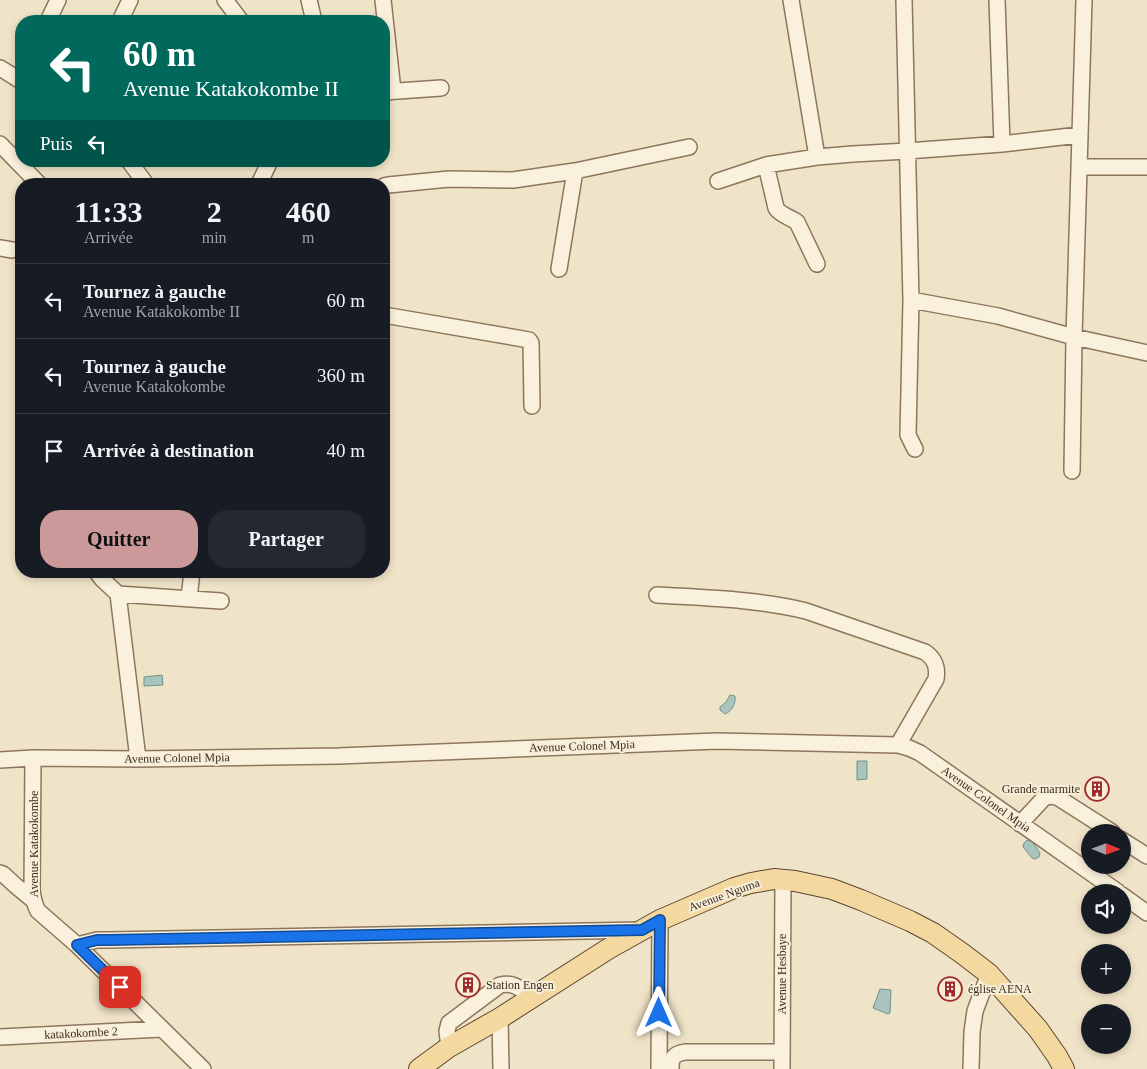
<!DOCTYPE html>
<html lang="fr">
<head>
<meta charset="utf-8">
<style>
  body { margin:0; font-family:"Times New Roman",serif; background:#242831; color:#f1f3f6; height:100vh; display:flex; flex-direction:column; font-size:19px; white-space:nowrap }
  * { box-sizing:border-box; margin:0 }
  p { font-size:16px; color:#9ea1a6 }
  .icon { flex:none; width:28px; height:28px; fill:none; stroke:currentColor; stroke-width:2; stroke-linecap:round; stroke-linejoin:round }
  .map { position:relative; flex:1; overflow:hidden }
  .sheet { position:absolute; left:15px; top:178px; width:375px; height:400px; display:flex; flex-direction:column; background:#171b24; border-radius:20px; box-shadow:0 2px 8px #0003 }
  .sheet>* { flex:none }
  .top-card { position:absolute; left:15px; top:15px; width:375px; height:152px; border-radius:20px; box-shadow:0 2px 8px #0003; background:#00695c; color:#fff; overflow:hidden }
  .needle { width:32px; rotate:91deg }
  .controls { position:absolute; left:1081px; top:824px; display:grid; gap:10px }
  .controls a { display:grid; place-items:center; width:50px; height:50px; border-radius:50%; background:#171b24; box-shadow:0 2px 8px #0003; font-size:25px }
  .pin { position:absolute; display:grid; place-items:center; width:42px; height:42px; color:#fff; margin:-21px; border-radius:10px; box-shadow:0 2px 8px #0006 }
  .me { position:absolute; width:55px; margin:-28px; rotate:0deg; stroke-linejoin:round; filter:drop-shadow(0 0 4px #0008) }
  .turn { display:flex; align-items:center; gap:18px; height:105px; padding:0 25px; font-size:22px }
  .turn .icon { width:65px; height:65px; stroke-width:2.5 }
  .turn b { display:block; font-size:35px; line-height:42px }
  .then { display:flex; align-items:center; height:48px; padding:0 25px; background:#0003; gap:10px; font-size:19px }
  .eta { display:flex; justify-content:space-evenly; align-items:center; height:85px; text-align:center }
  .eta b { font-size:30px; font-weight:700; line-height:35px }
  .button { display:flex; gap:10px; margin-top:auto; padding:10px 25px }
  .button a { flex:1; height:58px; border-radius:20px; background:#cc999b; color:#111; font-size:20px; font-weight:700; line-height:58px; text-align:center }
  .button a+a { background:#242831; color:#f1f3f6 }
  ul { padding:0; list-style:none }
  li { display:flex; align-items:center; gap:15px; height:75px; padding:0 25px; border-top:1px solid #363941 }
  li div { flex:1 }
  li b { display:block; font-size:19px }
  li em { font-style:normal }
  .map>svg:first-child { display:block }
  .water { fill:#a9c4bc; stroke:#6f938a }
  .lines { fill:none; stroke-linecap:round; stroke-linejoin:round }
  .minor-casing { stroke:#8d765c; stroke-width:18 }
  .major-casing { stroke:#5b4430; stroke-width:22 }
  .minor { stroke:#faf1dc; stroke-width:15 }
  .major { stroke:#f3d9a0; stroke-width:20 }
  .route-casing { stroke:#114b97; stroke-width:12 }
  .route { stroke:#1a73e8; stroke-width:9 }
  .labels { text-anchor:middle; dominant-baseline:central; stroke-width:4; stroke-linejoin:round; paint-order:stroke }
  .street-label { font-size:12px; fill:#3d2e20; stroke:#f7eed8 }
  .poi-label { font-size:12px; fill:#3d2e20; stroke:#f7eed8; text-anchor:start }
</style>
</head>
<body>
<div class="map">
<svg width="1147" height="1069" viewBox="0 0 1147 1069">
  <rect width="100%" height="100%" fill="#f0e4c8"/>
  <path class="water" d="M162 675 163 685 144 686V677Z
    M730 695 735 696C736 704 732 711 725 714L720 710V707L726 702Z
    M857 761H867V779L857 780Z
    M1027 840 1032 841 1040 853 1039 857 1035 859 1032 858 1023 847 1024 843Z
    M880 989 891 990 890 1013 888 1014 873 1008Z"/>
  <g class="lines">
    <g class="minor-casing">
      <path id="minor" d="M225 0 241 21
        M309 0 314 21
        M383 0 393 91
        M791 0 817 157
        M904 0 911 300 908 435 915 449
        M997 0 1002 144
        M48 21 58 0
        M120 21 130 0
        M0 68 21 81
        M384 92 441 88
        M0 144 39 184
        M129 161 146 184
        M766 165 776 208C780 215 790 217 797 222L817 264
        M1079 167H1147
        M718 181 766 165 817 157 853 154 907 151 1002 144 1079 135
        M259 184 270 161
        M384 186 388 185 449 179 513 180 575 171 689 147
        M0 248 12 250
        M559 269 575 171
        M911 300 998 316 1074 337 1147 353
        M384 315 529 340 531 343 532 406
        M1072 471 1074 337 1084 0
        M96 571 102 579 118 594 221 601
        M118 594 138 759
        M657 595C706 598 757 599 806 611L925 652C935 659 938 667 936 679L898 745
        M189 599 192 571
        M33 758 32 890C33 898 34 904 38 911L77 945 203 1069
        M0 760 33 758 138 759 338 756 717 741 898 745 909 748 920 753 1118 892
        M1020 824 1044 798 1050 796 1057 797 1112 832
        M1122 840 1147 856
        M0 873 3 874 16 886 33 900
        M1122 895 1147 913
        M77 945 97 940H109L640 930
        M500 1018 501 1069
        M0 1037 162 1029
        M449 1047 447 1031 449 1023 500 985C515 982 520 989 532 997
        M659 1069 660 920
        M671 1069C671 1057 674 1054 685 1052H782
        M782 1069 783 879
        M971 1069 972 1032 975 1011 989 974"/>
    </g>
    <g class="major-casing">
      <path id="major" d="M419 1069 449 1047 500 1018 608 949 660 920 734 888 751 883 774 879 795 881 832 889 861 900 910 921 933 933 963 954 989 974 1038 1029 1057 1056 1064 1069"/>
    </g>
    <use href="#minor" class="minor"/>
    <use href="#major" class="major"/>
  </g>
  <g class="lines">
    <g class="route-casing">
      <path id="route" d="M120 987 77 945 97 940H109L642 930 660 920 659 1013"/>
    </g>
    <use href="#route" class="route"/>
  </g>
  <defs>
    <g id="building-ring" transform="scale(1.25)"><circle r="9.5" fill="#f7eed8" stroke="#9e2a2b" stroke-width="1.5"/><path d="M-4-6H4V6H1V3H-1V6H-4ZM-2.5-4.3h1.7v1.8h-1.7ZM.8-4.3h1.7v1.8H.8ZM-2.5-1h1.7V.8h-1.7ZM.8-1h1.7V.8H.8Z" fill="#9e2a2b"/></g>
  </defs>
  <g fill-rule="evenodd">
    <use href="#building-ring" x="1097" y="789"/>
    <use href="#building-ring" x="468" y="985"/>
    <use href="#building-ring" x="950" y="989"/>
  </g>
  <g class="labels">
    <g class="street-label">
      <text transform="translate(582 746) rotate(-2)">Avenue Colonel Mpia</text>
      <text transform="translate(177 758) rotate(-1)">Avenue Colonel Mpia</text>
      <text transform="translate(986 799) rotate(35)">Avenue Colonel Mpia</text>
      <text transform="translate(34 844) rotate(-90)">Avenue Katakokombe</text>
      <text transform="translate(724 895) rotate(-20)">Avenue Nguma</text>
      <text transform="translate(782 974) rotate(-90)">Avenue Hesbaye</text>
      <text transform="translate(81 1033) rotate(-3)">katakokombe 2</text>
    </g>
    <g class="poi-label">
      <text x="1080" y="789" text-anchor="end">Grande marmite</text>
      <text x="486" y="985">Station Engen</text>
      <text x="968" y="989">église AENA</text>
    </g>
  </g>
</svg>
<div class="controls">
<a><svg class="needle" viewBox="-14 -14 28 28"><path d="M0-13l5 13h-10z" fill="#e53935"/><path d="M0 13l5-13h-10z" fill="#9ea1a6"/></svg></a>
<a><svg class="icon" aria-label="sound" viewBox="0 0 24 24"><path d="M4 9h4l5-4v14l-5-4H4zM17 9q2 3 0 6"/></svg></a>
<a>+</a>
<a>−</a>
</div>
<div class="pin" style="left:120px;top:987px;background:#d93025"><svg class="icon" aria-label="arrive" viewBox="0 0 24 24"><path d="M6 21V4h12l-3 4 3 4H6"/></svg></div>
<svg class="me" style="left:659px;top:1013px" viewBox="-20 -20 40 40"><path d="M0-17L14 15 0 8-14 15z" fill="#1a73e8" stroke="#fff" stroke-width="4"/></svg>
<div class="top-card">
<div class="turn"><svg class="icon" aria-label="left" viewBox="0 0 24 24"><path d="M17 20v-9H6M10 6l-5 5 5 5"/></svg><div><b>60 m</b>Avenue Katakokombe II</div></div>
<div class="then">Puis<svg class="icon" aria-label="left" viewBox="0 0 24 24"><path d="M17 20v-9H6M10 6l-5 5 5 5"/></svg></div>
</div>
<section class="sheet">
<div class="eta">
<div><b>11:33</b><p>Arrivée</p></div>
<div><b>2</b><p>min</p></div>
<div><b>460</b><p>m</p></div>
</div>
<ul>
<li><svg class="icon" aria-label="left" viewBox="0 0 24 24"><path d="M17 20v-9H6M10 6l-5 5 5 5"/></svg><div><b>Tournez à gauche</b><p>Avenue Katakokombe II</p></div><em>60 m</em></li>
<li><svg class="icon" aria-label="left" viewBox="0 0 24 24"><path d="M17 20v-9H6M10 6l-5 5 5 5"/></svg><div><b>Tournez à gauche</b><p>Avenue Katakokombe</p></div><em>360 m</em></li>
<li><svg class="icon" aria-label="arrive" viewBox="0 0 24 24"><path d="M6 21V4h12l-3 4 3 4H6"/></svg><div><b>Arrivée à destination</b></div><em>40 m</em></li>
</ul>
<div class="button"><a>Quitter</a><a>Partager</a></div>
</section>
</div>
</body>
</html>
